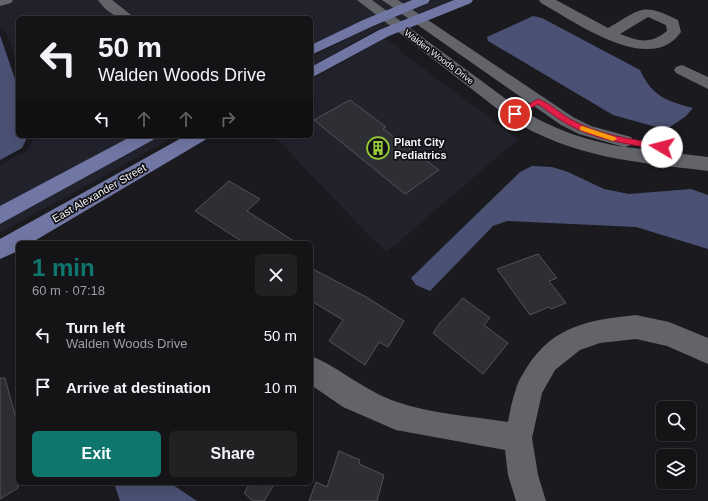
<!DOCTYPE html>
<html lang="en">
<head>
<meta charset="utf-8">
<style>
  body { margin:0; font-family:Arial,sans-serif; background:#212124; color:#f1f3f6; height:100vh; display:flex; flex-direction:column; font-size:15px; white-space:nowrap }
  * { box-sizing:border-box; margin:0 }
  p { font-size:13px; color:#9d9ea1 }
  .icon { flex:none; width:22px; height:22px; fill:none; stroke:currentColor; stroke-width:2; stroke-linecap:round; stroke-linejoin:round }
  .map { position:relative; flex:1; overflow:hidden }
  .sheet { position:absolute; left:16px; top:241px; width:297px; height:244px; display:flex; flex-direction:column; background:#141417; border-radius:6px; box-shadow:0 4px 16px #0002,0 0 0 1px #333336 }
  .sheet>* { flex:none }
  .top-card { position:absolute; left:16px; top:16px; width:297px; height:122px; border-radius:6px; box-shadow:0 4px 16px #0002,0 0 0 1px #333336; background:#141417; color:#f1f3f6; overflow:hidden }
  .tools { position:absolute; left:656px; top:401px; display:grid; gap:8px }
  .tools a { display:grid; place-items:center; width:40px; height:40px; border-radius:6px; background:#141417; box-shadow:0 4px 16px #0002,0 0 0 1px #333336; font-size:20px }
  .pin { position:absolute; display:grid; place-items:center; width:34px; height:34px; color:#fff; margin:-17px; border:2px solid #fff; border-radius:50%; box-shadow:0 1px 4px #0007 }
  .me { position:absolute; width:44px; margin:-22px; rotate:278deg; stroke-linejoin:round; filter:drop-shadow(0 0 3px #0008) }
  .turn { display:flex; align-items:center; gap:14px; height:84px; padding:0 16px; font-size:18px }
  .turn .icon { width:52px; height:52px; stroke-width:2.5 }
  .turn b { display:block; font-size:28px; line-height:34px }
  .lanes { display:flex; align-items:center; height:38px; padding:0 16px; background:#0003; justify-content:center; gap:20px; direction:ltr }
  .lanes .off { opacity:.35 }
  .round { display:grid; place-items:center; flex:none; width:42px; height:42px; border-radius:6px; background:#212124 }
  .overview { display:flex; align-items:center; justify-content:space-between; height:68px; padding:0 16px }
  h1 { font-size:24px; font-weight:600; line-height:30px; color:#0f766e }
  .cta { display:flex; gap:8px; margin-top:auto; padding:8px 16px }
  .cta a { flex:1; height:46px; border-radius:6px; background:#0f766e; color:#fff; font-size:16px; font-weight:600; line-height:46px; text-align:center }
  .cta a+a { background:#212124; color:#f1f3f6 }
  ul { padding:0; list-style:none }
  li { display:flex; align-items:center; gap:12px; height:52px; padding:0 16px }
  li div { flex:1 }
  li b { display:block; font-size:15px }
  li em { font-style:normal }
  .map>svg:first-child { display:block }
  .built { fill:#21222c }
  .water { fill:#4b5174 }
  .building { fill:#2e2f34; stroke:#525358 }
  .lines { fill:none; stroke-linecap:round; stroke-linejoin:round }
  .minor { fill:#63646a; fill-rule:evenodd }
  .major { fill:#7177a4; fill-rule:evenodd }
  .route { fill:#e11d48; stroke:#92132f }
  .slow { fill:#f59e0b }
  .labels { text-anchor:middle; dominant-baseline:central; stroke-width:3.5; stroke-linejoin:round; paint-order:stroke }
  .far-street-label { font-size:9px; fill:#f3f4f7; stroke:#111116 }
  .poi-label { font-size:11px; font-weight:bold; fill:#f3f4f7; stroke:#111116; text-anchor:start }
  .street-label { font-size:11px; fill:#f3f4f7; stroke:#111116 }
</style>
</head>
<body>
<div class="map">
<svg width="708" height="501" viewBox="0 0 708 501">
  <rect width="100%" height="100%" fill="#1a1a1f"/>
  <path class="built" d="M0 0H411L363 20 311 45V18H18V66L6 32 0 28Z
    M434 0H454L374 31 311 67V57L372 26Z
    M385 39 400 48 401 52 518 139 387 252 369 235 274 136H311V80Z
    M35 136H134L0 208V165L27 151Z
    M160 136H176L0 233V224Z"/>
  <path class="water" d="M533 16 542 18 640 70C652 96 666 101 693 108L686 116 670 127H656L613 115 488 41 487 37Z
    M0 35 18 88V136H28L22 148 0 160Z
    M532 166 552 167 568 172 604 189 629 194 691 189 708 195V249L636 227 507 221 493 226 430 291 416 285 411 278 520 172Z
    M114 483H170L197 501H120Z"/>
  <path class="building" d="M350 100 386 127 383 129 439 170 405 194 314 120Z
    M229 181 260 199 247 211 297 243H244L195 211Z
    M538 254 557 278 549 281 566 303 551 309 549 307 530 315 497 269Z
    M311 268 368 298 404 321 388 347 379 342 365 365 329 341 343 320 311 301Z
    M463 298 490 318 484 325 508 343 483 374 433 333 439 324Z
    M0 378H5L18 426V488L0 499Z
    M339 451 360 460 359 464 384 475 377 501H309L316 482 327 487Z
    M250 483H275L264 501H253L244 493Z"/>
  <g class="lines">
    <path class="minor" d="M0 0H13L11 3 0 6Z
      M98 0H112L135 18C117 18 109 15 98 0Z
      M357 0H372L521 110C554 129 586 141 624 147L579 134 561 125 382 0H398L573 117 591 126 631 137 634 141 631 145 625 147 708 157V171C635 162 573 158 509 118Z
      M539 0H556L608 28C642 9 641 2 678 20L681 32C650 77 574 21 541 3ZM648 17 666 25 667 31C650 45 638 41 620 34Z
      M682 65 708 77V89L676 73 674 70 676 67Z
      M636 315 669 322 708 338V364L667 346 636 339 600 343 580 350 555 370 542 393 532 438 538 475 546 501H516L508 475 505 450 396 430 343 407 311 385V356C341 368 364 391 397 402 431 414 471 416 508 422 510 411 512 400 516 389 518 381 523 374 527 367 554 325 590 320 636 315Z"/>
    <path class="major" d="M412 0H430L428 3 373 26 311 55V45L363 20Z
      M454 0H473L471 3 389 36 311 78V67L379 30Z
      M132 136H156L153 140 0 224V206Z
      M185 136H208L205 140 31 243H18V251L0 259V239Z"/>
  </g>
  <path class="route" d="M538 99C550 103 559 113 570 119 598 135 630 139 662 144L666 147 662 150C629 144 593 140 564 122 555 117 547 110 538 104L518 116 512 114Z"/>
  <path class="slow" d="M582 126 615 137 617 139 613 141 580 130V127Z"/>
  <defs>
    <g id="building-ring" transform="scale(1.15)"><circle r="9.5" fill="#111116" stroke="#98cb37" stroke-width="1.5"/><path d="M-4-6H4V6H1V3H-1V6H-4ZM-2.5-4.3h1.7v1.8h-1.7ZM.8-4.3h1.7v1.8H.8ZM-2.5-1h1.7V.8h-1.7ZM.8-1h1.7V.8H.8Z" fill="#98cb37"/></g>
  </defs>
  <g fill-rule="evenodd">
    <use href="#building-ring" x="378" y="148"/>
  </g>
  <g class="labels">
    <g class="far-street-label">
      <text transform="translate(439 57) rotate(37)">Walden Woods Drive</text>
    </g>
    <g class="poi-label">
      <text x="394" y="142">Plant City<tspan x="394" dy="13">Pediatrics</tspan></text>
    </g>
    <g class="street-label">
      <text transform="translate(99 193) rotate(-30)">East Alexander Street</text>
    </g>
  </g>
</svg>
<div class="tools">
<a><svg class="icon" aria-label="search" viewBox="0 0 24 24"><circle cx="10" cy="10" r="6"/><path d="M15 15l6 6"/></svg></a>
<a><svg class="icon" aria-label="layers" viewBox="0 0 24 24"><path d="M12 4l9 5-9 5-9-5zM3 14l9 5 9-5"/></svg></a>
</div>
<div class="pin" style="left:515px;top:114px;background:#d93025"><svg class="icon" aria-label="arrive" viewBox="0 0 24 24"><path d="M6 21V4h12l-3 4 3 4H6"/></svg></div>
<svg class="me" style="left:662px;top:147px" viewBox="-20 -20 40 40"><circle r="19" fill="#fff"/><path d="M0-13L10 11 0 6-10 11z" fill="#e11d48"/></svg>
<div class="top-card">
<div class="turn"><svg class="icon" aria-label="left" viewBox="0 0 24 24"><path d="M17 20v-9H6M10 6l-5 5 5 5"/></svg><div><b>50 m</b>Walden Woods Drive</div></div>
<div class="lanes"><svg class="icon" aria-label="left" viewBox="0 0 24 24"><path d="M17 20v-9H6M10 6l-5 5 5 5"/></svg><svg class="icon off" aria-label="ahead" viewBox="0 0 24 24"><path d="M12 20V5M6 11l6-6 6 6"/></svg><svg class="icon off" aria-label="ahead" viewBox="0 0 24 24"><path d="M12 20V5M6 11l6-6 6 6"/></svg><svg class="icon off" aria-label="right" viewBox="0 0 24 24"><path d="M7 20v-9h11M14 6l5 5-5 5"/></svg></div>
</div>
<section class="sheet">
<div class="overview"><div><h1>1 min</h1><p>60 m · 07:18</p></div><a class="round"><svg class="icon" aria-label="close" viewBox="0 0 24 24"><path d="M6 6l12 12M18 6L6 18"/></svg></a></div>
<ul>
<li><svg class="icon" aria-label="left" viewBox="0 0 24 24"><path d="M17 20v-9H6M10 6l-5 5 5 5"/></svg><div><b>Turn left</b><p>Walden Woods Drive</p></div><em>50 m</em></li>
<li><svg class="icon" aria-label="arrive" viewBox="0 0 24 24"><path d="M6 21V4h12l-3 4 3 4H6"/></svg><div><b>Arrive at destination</b></div><em>10 m</em></li>
</ul>
<div class="cta"><a>Exit</a><a>Share</a></div>
</section>
</div>
</body>
</html>
